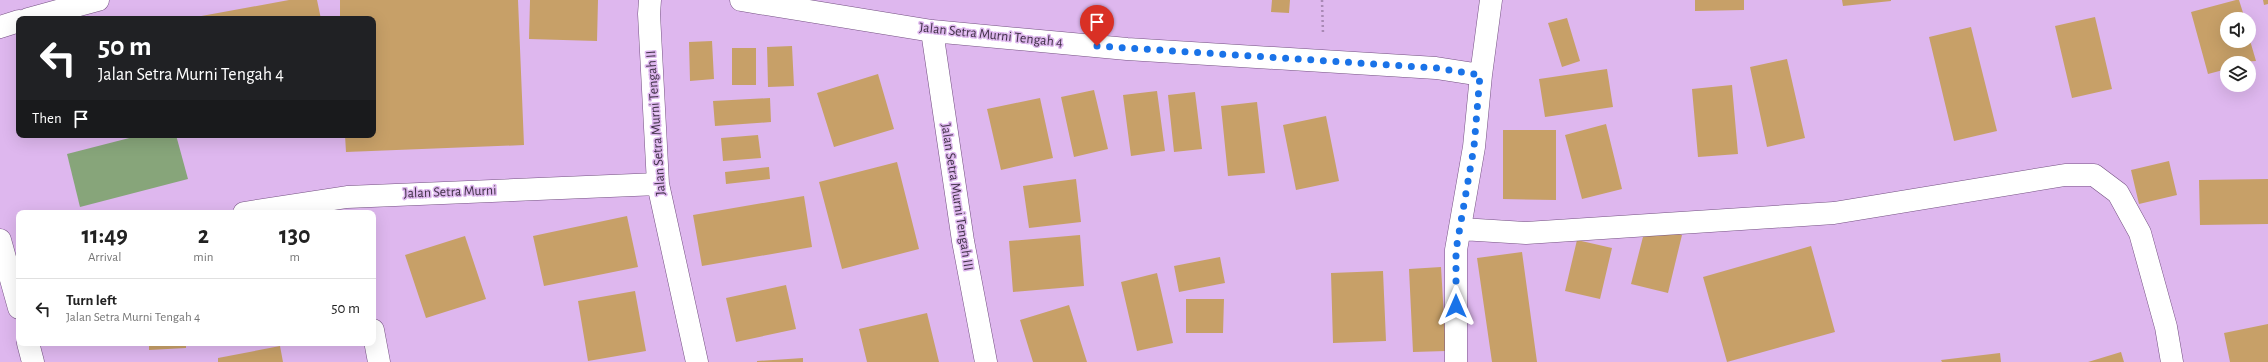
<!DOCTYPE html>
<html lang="en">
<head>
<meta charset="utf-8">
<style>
  body { margin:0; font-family:"Alegreya Sans",sans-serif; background:#f2f2f2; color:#222; height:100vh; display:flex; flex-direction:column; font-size:15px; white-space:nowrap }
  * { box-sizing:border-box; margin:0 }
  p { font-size:13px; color:#767676 }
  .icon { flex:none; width:22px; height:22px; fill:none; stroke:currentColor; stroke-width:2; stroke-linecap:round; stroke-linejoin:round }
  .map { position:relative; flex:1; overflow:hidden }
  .side { position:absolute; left:16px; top:210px; width:360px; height:136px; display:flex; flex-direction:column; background:#fff; border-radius:8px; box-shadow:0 4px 16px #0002 }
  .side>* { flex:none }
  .banner { position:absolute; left:16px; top:16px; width:360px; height:122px; border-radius:8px; box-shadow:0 4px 16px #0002; background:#202124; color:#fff; overflow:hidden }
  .buttons { position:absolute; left:2220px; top:12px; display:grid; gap:8px }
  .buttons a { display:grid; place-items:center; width:36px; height:36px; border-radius:50%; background:#fff; box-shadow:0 4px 16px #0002; font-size:20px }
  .pin { position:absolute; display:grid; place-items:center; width:34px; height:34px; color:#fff; margin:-41px -17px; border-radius:50% 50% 50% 0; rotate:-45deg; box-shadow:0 0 4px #0007 }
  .pin .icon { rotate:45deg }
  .me { position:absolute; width:44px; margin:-22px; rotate:0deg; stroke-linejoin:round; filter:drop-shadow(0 0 3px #0008) }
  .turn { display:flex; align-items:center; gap:14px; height:84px; padding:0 16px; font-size:18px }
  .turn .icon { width:52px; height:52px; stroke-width:2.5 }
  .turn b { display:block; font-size:28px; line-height:34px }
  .then { display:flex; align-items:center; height:38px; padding:0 16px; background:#0003; gap:8px; font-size:15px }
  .eta { display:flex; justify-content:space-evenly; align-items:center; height:68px; text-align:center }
  .eta b { font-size:24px; font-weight:600; line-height:28px }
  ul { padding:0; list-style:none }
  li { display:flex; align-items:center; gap:12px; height:60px; padding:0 16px; border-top:1px solid #e0e0e0 }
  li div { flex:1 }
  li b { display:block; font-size:15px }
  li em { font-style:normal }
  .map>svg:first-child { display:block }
  .green { fill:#87a57a }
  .building { fill:#c7a068 }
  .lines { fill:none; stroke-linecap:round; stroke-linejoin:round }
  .minor-casing { stroke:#745182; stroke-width:23 }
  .path { stroke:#a989b5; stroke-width:2.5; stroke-dasharray:2 3; stroke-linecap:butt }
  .minor { stroke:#fff; stroke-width:22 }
  .route { stroke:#1a73e8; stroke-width:7; stroke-dasharray:0 12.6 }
  .labels { text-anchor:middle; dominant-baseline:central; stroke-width:3; stroke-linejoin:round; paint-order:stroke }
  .street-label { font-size:14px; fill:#423249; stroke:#deb7ee }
</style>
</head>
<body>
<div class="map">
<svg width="2268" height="362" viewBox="0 0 2268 362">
  <rect width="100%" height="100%" fill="#deb7ee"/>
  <path class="green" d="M141 135H176L188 179 80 207 67 154Z"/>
  <path class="building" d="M289 0H317L321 19H185Z
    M340 0H518L524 145 346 152 345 135H373V19H340Z
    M530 0H598L597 41 529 39Z
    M1272 0H1290L1289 13 1271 12Z
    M1695 0H1744V10L1695 11Z
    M1842 0H1891V1L1843 6Z
    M2236 0H2239L2245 19H2227V41H2249V37L2256 61 2227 63V69L2208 74 2191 12Z
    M2263 0H2268V4L2264 5Z
    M2095 17 2112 89 2072 98 2055 26Z
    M1567 18 1580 61 1562 67 1548 23Z
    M1971 27 1997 131 1954 141 1929 37Z
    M712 41 714 79 690 81 689 42Z
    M792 46 794 86 768 87 767 47Z
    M732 48H756V85H732Z
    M1787 59 1805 138 1767 147 1750 67Z
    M1607 69 1613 107 1545 117 1539 79Z
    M878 74 894 129 834 147 817 93Z
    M1732 85 1738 154 1698 157 1692 89Z
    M1094 90 1108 149 1074 157 1061 97Z
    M1157 91 1165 151 1131 156 1123 95Z
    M1195 92 1202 149 1174 152 1168 95Z
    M770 98 771 122 715 126 713 101Z
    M1040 98 1053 158 1001 170 987 109Z
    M1257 102 1265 173 1228 176 1221 106Z
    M1326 116 1339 181 1296 190 1283 125Z
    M1606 124 1622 189 1582 199 1565 135Z
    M1503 130H1556V200L1503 199Z
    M758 135 761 158 723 161 721 138Z
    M2169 161 2177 195 2139 204 2131 170Z
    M897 162 919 249 842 269 819 182Z
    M769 167 770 179 726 184 725 172Z
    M1076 179 1081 222 1029 228 1023 186Z
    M2268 179V224L2200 225 2199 180Z
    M804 196 812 247 702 266 693 215Z
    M627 216 638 267 544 286 533 236Z
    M1646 225 1682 235 1668 293 1631 284Z
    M1080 235 1084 286 1013 292 1009 241Z
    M465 236 486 299 426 318 405 255Z
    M1577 240 1612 248 1600 299 1565 291Z
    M1811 246 1835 332 1727 362 1703 277Z
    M1522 252 1537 362H1492L1477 258Z
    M1220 257 1225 283 1179 292 1174 266Z
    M1441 267 1446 351 1413 352 1409 269Z
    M1383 271 1386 341 1333 343 1331 273Z
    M1157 273 1173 343 1137 351 1121 282Z
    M786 285 796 329 736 342 726 298Z
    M635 291 646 351 588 361 578 301Z
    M1186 299H1224L1223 333H1186Z
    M1069 305 1087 362H1033L1020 320Z
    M927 313 939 362H867L859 329Z
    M2268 324V362H2230L2224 333Z
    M149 343H186V348L149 350Z
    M280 346 283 362H218V358Z
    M2121 352 2124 362H2088Z
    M2000 353 2001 362H1942L1941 360Z
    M803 358V362H757V361Z"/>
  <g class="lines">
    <g class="minor-casing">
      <path id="minor" d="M650 0 649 14 658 184 697 362
        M741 0 932 31 1127 49 1436 68 1481 75
        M28 19 98 0
        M0 27 19 21
        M932 31 963 241 986 362
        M244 213 347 197 658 184
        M1461 229 1526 233 1834 213 2065 175H2094L2118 193 2140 233 2166 327 2172 362
        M0 240 19 308
        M373 330 379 362
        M28 343 33 362
        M1456 362V250L1474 147 1481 75 1491 0"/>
    </g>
    <path class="path" d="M1322 0 1323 34"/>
    <use href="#minor" class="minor"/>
  </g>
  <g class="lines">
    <path class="route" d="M1097 46 1436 68 1480 75 1474 147 1456 250V306"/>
  </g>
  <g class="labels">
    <g class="street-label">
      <text transform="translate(991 35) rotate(6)">Jalan Setra Murni Tengah 4</text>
      <text transform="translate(656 123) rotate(-94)">Jalan Setra Murni Tengah II</text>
      <text transform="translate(450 192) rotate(-2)">Jalan Setra Murni</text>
      <text transform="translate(957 197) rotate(81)">Jalan Setra Murni Tengah III</text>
    </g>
  </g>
</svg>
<div class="buttons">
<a><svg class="icon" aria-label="sound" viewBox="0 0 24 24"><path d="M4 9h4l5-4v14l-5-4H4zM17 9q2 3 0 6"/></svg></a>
<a><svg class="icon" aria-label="layers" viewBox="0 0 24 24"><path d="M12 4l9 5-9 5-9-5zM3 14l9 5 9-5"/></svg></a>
</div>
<div class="pin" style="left:1097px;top:46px;background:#d93025"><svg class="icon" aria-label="arrive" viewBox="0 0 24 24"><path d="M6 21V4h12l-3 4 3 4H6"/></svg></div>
<svg class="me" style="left:1456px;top:306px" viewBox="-20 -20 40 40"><path d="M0-17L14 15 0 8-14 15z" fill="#1a73e8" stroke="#fff" stroke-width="4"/></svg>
<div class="banner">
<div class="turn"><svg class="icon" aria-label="left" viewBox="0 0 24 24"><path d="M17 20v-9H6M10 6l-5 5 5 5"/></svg><div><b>50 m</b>Jalan Setra Murni Tengah 4</div></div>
<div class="then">Then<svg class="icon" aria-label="arrive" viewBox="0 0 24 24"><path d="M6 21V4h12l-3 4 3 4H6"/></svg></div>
</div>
<section class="side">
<div class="eta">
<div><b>11:49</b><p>Arrival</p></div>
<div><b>2</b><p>min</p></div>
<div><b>130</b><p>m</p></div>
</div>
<ul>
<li><svg class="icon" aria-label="left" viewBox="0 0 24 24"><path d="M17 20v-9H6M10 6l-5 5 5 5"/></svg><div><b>Turn left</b><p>Jalan Setra Murni Tengah 4</p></div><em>50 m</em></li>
</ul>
</section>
</div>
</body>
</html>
